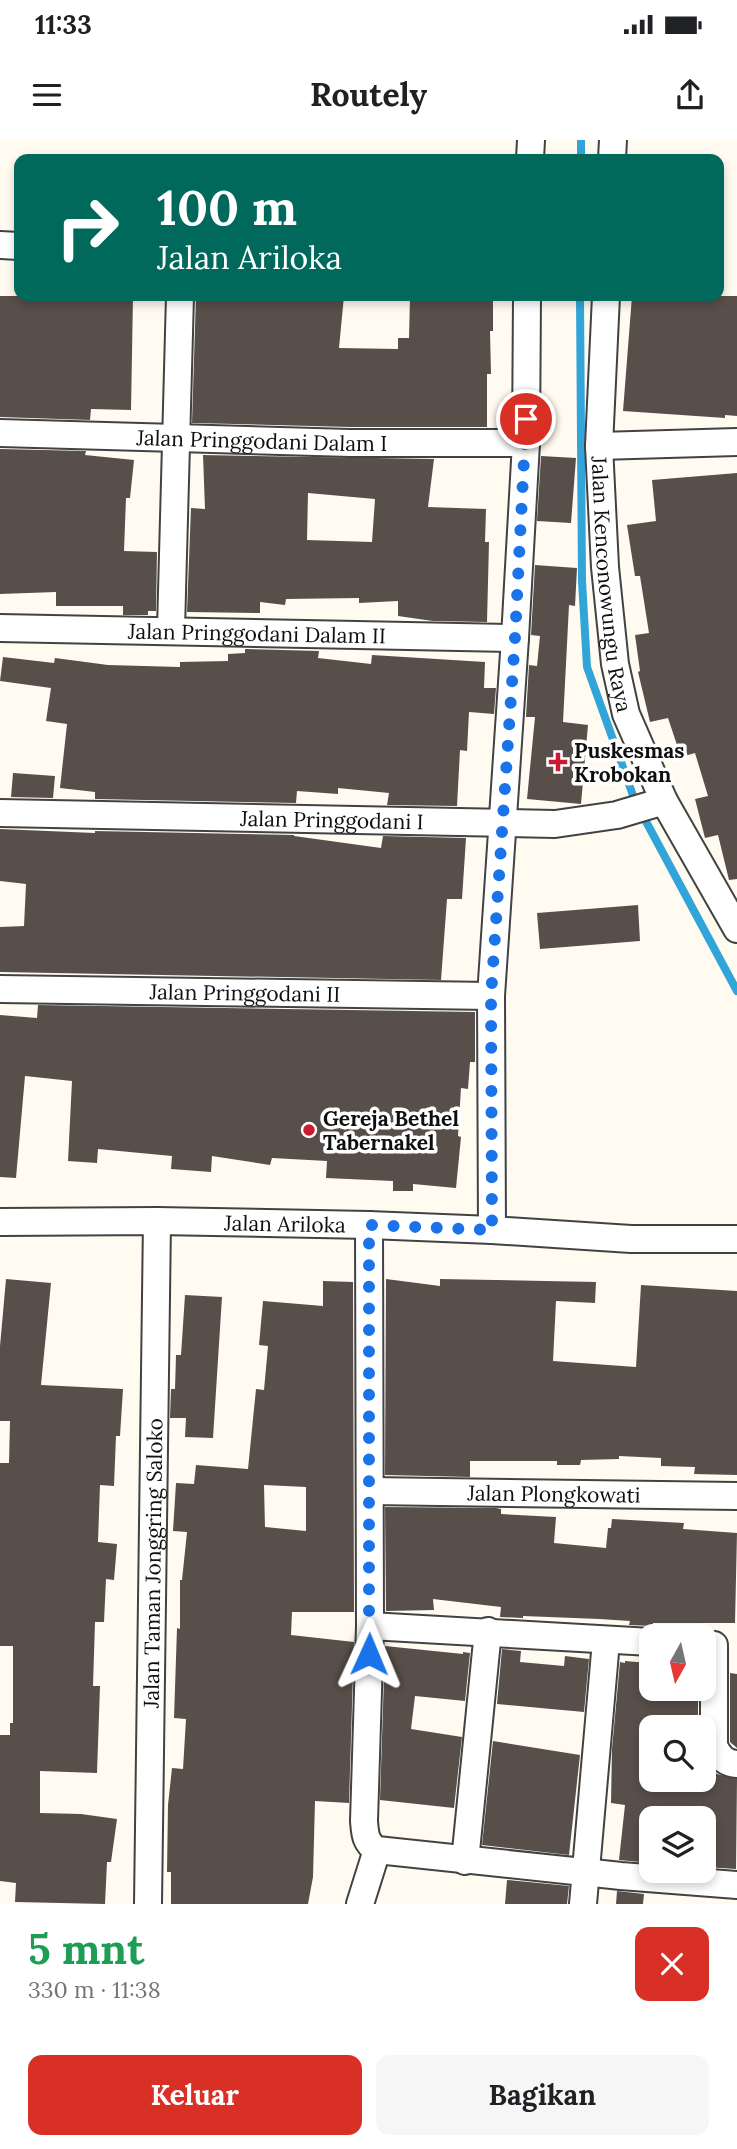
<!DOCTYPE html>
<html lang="id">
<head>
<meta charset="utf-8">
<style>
  body { margin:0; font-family:Lora,serif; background:#f6f6f6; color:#202124; height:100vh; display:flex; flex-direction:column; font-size:26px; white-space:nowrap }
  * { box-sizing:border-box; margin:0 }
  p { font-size:23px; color:#757577 }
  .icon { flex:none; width:38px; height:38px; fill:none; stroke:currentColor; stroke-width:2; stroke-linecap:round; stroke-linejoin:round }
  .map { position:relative; height:1764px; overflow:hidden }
  .side { display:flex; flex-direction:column; background:#fff; flex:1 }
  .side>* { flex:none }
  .top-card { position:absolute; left:14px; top:14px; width:710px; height:147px; border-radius:14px; box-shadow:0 4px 10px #0003; background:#00695c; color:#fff; overflow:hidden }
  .needle { width:46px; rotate:188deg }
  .buttons { position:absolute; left:639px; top:1484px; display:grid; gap:14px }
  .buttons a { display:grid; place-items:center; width:77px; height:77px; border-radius:14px; background:#fff; box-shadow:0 4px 10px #0003; font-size:35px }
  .pin { position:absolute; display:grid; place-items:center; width:60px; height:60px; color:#fff; margin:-30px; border:4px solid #fff; border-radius:50%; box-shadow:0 2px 7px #0007 }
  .me { position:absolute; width:77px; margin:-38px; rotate:1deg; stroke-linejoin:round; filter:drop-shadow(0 0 5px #0008) }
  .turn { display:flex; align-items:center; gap:24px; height:147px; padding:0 28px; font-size:32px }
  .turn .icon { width:91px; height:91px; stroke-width:2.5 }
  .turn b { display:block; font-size:49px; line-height:60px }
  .round { display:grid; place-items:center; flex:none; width:74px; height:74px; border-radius:14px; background:#f6f6f6 }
  .summary { display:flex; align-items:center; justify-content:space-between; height:119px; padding:0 28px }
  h1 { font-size:42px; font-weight:700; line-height:52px; color:#1e9e55 }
  .button { display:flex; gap:14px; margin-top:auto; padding:14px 28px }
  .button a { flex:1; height:80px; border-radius:14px; background:#d93025; color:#fff; font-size:28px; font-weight:700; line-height:80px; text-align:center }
  .button a+a { background:#f6f6f6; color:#202124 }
  .status { display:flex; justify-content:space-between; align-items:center; height:49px; padding:0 35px; background:#fff; direction:ltr }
  .status svg { height:19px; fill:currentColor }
  header { display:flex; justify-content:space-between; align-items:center; height:91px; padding:0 28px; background:#fff; font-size:32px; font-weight:700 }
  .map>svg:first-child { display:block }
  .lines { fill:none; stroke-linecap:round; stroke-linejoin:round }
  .stream { stroke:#31a5d9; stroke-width:8 }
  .building { fill:#594f4a; fill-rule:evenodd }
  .street-casing { stroke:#424242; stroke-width:30 }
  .street { stroke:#fff; stroke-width:26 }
  .route { stroke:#1a73e8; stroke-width:12; stroke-dasharray:0 21.6 }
  .poi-dot { fill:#cc1a33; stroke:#fff; stroke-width:2.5 }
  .labels { text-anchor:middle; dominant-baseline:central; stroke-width:7; stroke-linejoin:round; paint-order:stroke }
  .street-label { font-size:21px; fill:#0f0f0f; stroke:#fff }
  .poi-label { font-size:21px; font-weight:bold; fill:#0f0f0f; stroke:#fff; text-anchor:start }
</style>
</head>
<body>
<div class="status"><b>11:33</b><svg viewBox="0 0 49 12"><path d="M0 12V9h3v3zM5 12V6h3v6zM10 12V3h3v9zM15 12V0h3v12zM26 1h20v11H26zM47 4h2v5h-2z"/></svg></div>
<header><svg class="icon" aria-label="menu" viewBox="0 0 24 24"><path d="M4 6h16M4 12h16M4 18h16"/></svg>Routely<svg class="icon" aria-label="share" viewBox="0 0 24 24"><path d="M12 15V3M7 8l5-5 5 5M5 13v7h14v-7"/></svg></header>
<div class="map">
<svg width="737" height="1764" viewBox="0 0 737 1764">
  <rect width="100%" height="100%" fill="#fffbf1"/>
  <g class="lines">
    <path class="stream" d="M581 19V0
      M580 156 582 441 587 527 635 661 737 851"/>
  </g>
  <path class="building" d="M0 156H133L131 270 91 269 90 280 0 277Z
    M196 156H344L339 208 398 209V198H409L410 156H493V191H490L491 234H487V287H350L192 283Z
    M632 156H737V276L725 275V278L623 271Z
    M0 309 86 311 85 315 134 320 130 358H126L124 411 157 412 156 471H148V475H123V466H56V452L0 454Z
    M203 315 434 319 428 367 486 369 485 402H489L487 482 433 481 398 476V461L359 463V458L286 459 285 465 260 462V473L187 472 191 368 205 369ZM308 353 375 359 372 402 307 400Z
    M541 316 576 318 571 383 537 381Z
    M737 333V739L729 740 718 695 705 698 695 659 708 656 695 613 681 617 668 578 650 582 638 532 640 531 635 495 649 493 640 436H635L627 385 656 381 652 340Z
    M535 425 577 428 575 466 569 465 563 582 588 585 581 664 527 659 535 577H526L529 525 537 526 540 496 531 495Z
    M245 509 319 511 318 518 371 524 372 515 485 522 484 548H496L494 574 469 572 467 611 460 610 457 666 387 665 389 653 338 648V654L297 651 296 663 95 659V652L60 648 67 584 46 581 51 548 0 541 3 517 54 523 55 518 108 525 180 527V522L228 521V514L245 513Z
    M13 633 55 636 53 658 11 657Z
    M0 689 95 693V691L294 695V696L381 708 383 696 466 698 462 759H447L441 840 0 832V787L24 786 26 744 0 741Z
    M638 765 640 801 540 809 537 773Z
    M38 865 475 872V922H470L468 949 461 948 458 996 461 997 456 1048 413 1044V1051H393V1041L326 1038 327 1021 272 1018 270 1025 212 1016 211 1032 171 1029 172 1016 98 1009 97 1023 68 1021 72 941 25 936 16 1038 0 1037V875L37 878Z
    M6 1139 51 1143 41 1245 123 1249 120 1296H116L114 1346 100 1345 98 1402 117 1404 114 1440 106 1439 104 1482H95L93 1546H100L97 1633 40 1631V1673L81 1674 117 1679 111 1722H107L105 1764 15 1762 16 1743 0 1741V1595H10V1583H13V1506H0V1323H9L10 1281H0V1206Z
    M386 1139 440 1146V1139L596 1142 595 1163 556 1161 553 1221 636 1227 641 1145 737 1151V1335L694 1334 695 1327 661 1326V1318L619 1316V1319L581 1320 580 1325H557V1321H470V1337L385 1335Z
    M323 1141 353 1142 354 1472H292L291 1495 354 1502 349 1663 315 1661 313 1737 308 1764H171V1732H167L168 1665 172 1628 183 1629 186 1579 174 1578 177 1488 180 1489V1440H182L187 1392 173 1391 176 1343 194 1344 196 1325 248 1329 256 1249 264 1250 268 1206 259 1205 263 1161 323 1166ZM264 1345 306 1347V1391L265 1387Z
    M185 1155 222 1157 213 1298 185 1297 186 1278H170L171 1249H175L176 1215H181Z
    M385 1367 496 1368 501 1369V1374L556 1377 554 1403 606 1408 608 1388H611L612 1379 684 1383 683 1389 737 1393 735 1483H653V1486L629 1485 630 1481 599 1479 523 1476V1478L500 1477 501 1467 433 1459 434 1470 386 1471Z
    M385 1506 463 1514V1512L470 1513 465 1561 415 1556 411 1589 462 1597 454 1668 380 1660Z
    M502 1509 521 1511 520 1522 564 1526 565 1516 589 1519 584 1572 497 1564Z
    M625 1521 649 1523 646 1549H698V1587H651L648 1640H704V1620L717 1634 737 1639 736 1729 706 1727 710 1681H704V1678H651V1723L619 1720 625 1665 611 1663 612 1609 620 1522 625 1523Z
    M730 1533 737 1534V1608L730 1602Z
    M493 1601 580 1615 569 1715 482 1705Z
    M507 1740 569 1746 567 1764H505Z
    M617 1751 644 1754 643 1764H616Z"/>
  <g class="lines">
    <g class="street-casing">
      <g id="street">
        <path d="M530 19 531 0"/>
        <path d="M612 19 613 0"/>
        <path d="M0 105 19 106"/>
        <path id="s1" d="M606 156 599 306 605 427 615 524 626 574 664 661 737 789"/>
        <path id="s2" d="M0 293 350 303H526"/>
        <path d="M599 306 737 302"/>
        <path id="s3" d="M0 488 515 498"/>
        <path d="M171 489 180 156"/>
        <path id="s4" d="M0 673 555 684 617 675 664 661"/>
        <path id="s5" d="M0 849 491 856"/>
        <path id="s6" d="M0 1082 157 1081 369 1085 492 1090 631 1099H737"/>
        <path d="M369 1085 370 1486 364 1681C365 1693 365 1703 377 1710L621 1736 737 1745"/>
        <path d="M492 1090 491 856 515 498 526 303 527 156"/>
        <path id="s7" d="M370 1351 737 1356"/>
        <path d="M370 1486 651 1502"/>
        <path d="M714 1505V1606C719 1617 725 1623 737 1624"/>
        <path d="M465 1721 488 1491"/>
        <path id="s8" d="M148 1764 157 1081"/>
        <path d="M360 1764 377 1710"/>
        <path d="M583 1764 606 1501"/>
      </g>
    </g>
    <use href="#street" class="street"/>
  </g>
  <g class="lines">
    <path class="route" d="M369 1514V1085L492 1090 491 856 515 498 526 279"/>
  </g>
  <g class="poi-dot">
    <path d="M554.5 611.5h7v7h7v7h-7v7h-7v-7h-7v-7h7z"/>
    <circle cx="309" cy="990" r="7"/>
  </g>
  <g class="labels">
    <g class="street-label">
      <text stroke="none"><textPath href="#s2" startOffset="262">Jalan Pringgodani Dalam I</textPath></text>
      <text stroke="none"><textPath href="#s1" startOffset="289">Jalan Kenconowungu Raya</textPath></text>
      <text stroke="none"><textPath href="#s3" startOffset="257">Jalan Pringgodani Dalam II</textPath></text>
      <text stroke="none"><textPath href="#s4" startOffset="332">Jalan Pringgodani I</textPath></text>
      <text stroke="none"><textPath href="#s5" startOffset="245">Jalan Pringgodani II</textPath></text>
      <text stroke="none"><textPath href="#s6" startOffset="285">Jalan Ariloka</textPath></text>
      <text stroke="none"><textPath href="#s7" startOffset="184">Jalan Plongkowati</textPath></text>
      <text stroke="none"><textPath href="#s8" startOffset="341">Jalan Taman Jonggring Saloko</textPath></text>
    </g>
    <g class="poi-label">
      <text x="574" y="610">Puskesmas<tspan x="574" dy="24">Krobokan</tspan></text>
      <text x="323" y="978">Gereja Bethel<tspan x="323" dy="24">Tabernakel</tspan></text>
    </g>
  </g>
</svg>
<div class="buttons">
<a><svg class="needle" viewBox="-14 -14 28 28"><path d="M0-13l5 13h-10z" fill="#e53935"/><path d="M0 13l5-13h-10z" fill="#757577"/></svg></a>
<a><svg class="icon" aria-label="search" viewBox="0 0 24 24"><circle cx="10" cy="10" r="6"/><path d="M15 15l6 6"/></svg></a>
<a><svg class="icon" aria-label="layers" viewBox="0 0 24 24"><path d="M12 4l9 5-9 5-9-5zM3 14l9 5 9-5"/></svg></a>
</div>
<div class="pin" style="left:526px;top:279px;background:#d93025"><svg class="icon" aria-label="arrive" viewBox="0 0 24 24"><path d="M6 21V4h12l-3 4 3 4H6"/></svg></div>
<svg class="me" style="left:369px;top:1514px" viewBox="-20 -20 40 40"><path d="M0-17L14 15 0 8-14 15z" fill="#1a73e8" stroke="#fff" stroke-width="4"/></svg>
<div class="top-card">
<div class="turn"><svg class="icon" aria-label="right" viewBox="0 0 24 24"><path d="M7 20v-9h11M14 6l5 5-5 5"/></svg><div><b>100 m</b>Jalan Ariloka</div></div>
</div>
</div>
<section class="side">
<div class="summary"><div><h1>5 mnt</h1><p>330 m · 11:38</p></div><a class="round" style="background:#d93025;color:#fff"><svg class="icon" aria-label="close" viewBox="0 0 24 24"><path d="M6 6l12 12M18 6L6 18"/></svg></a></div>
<div class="button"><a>Keluar</a><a>Bagikan</a></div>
</section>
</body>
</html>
